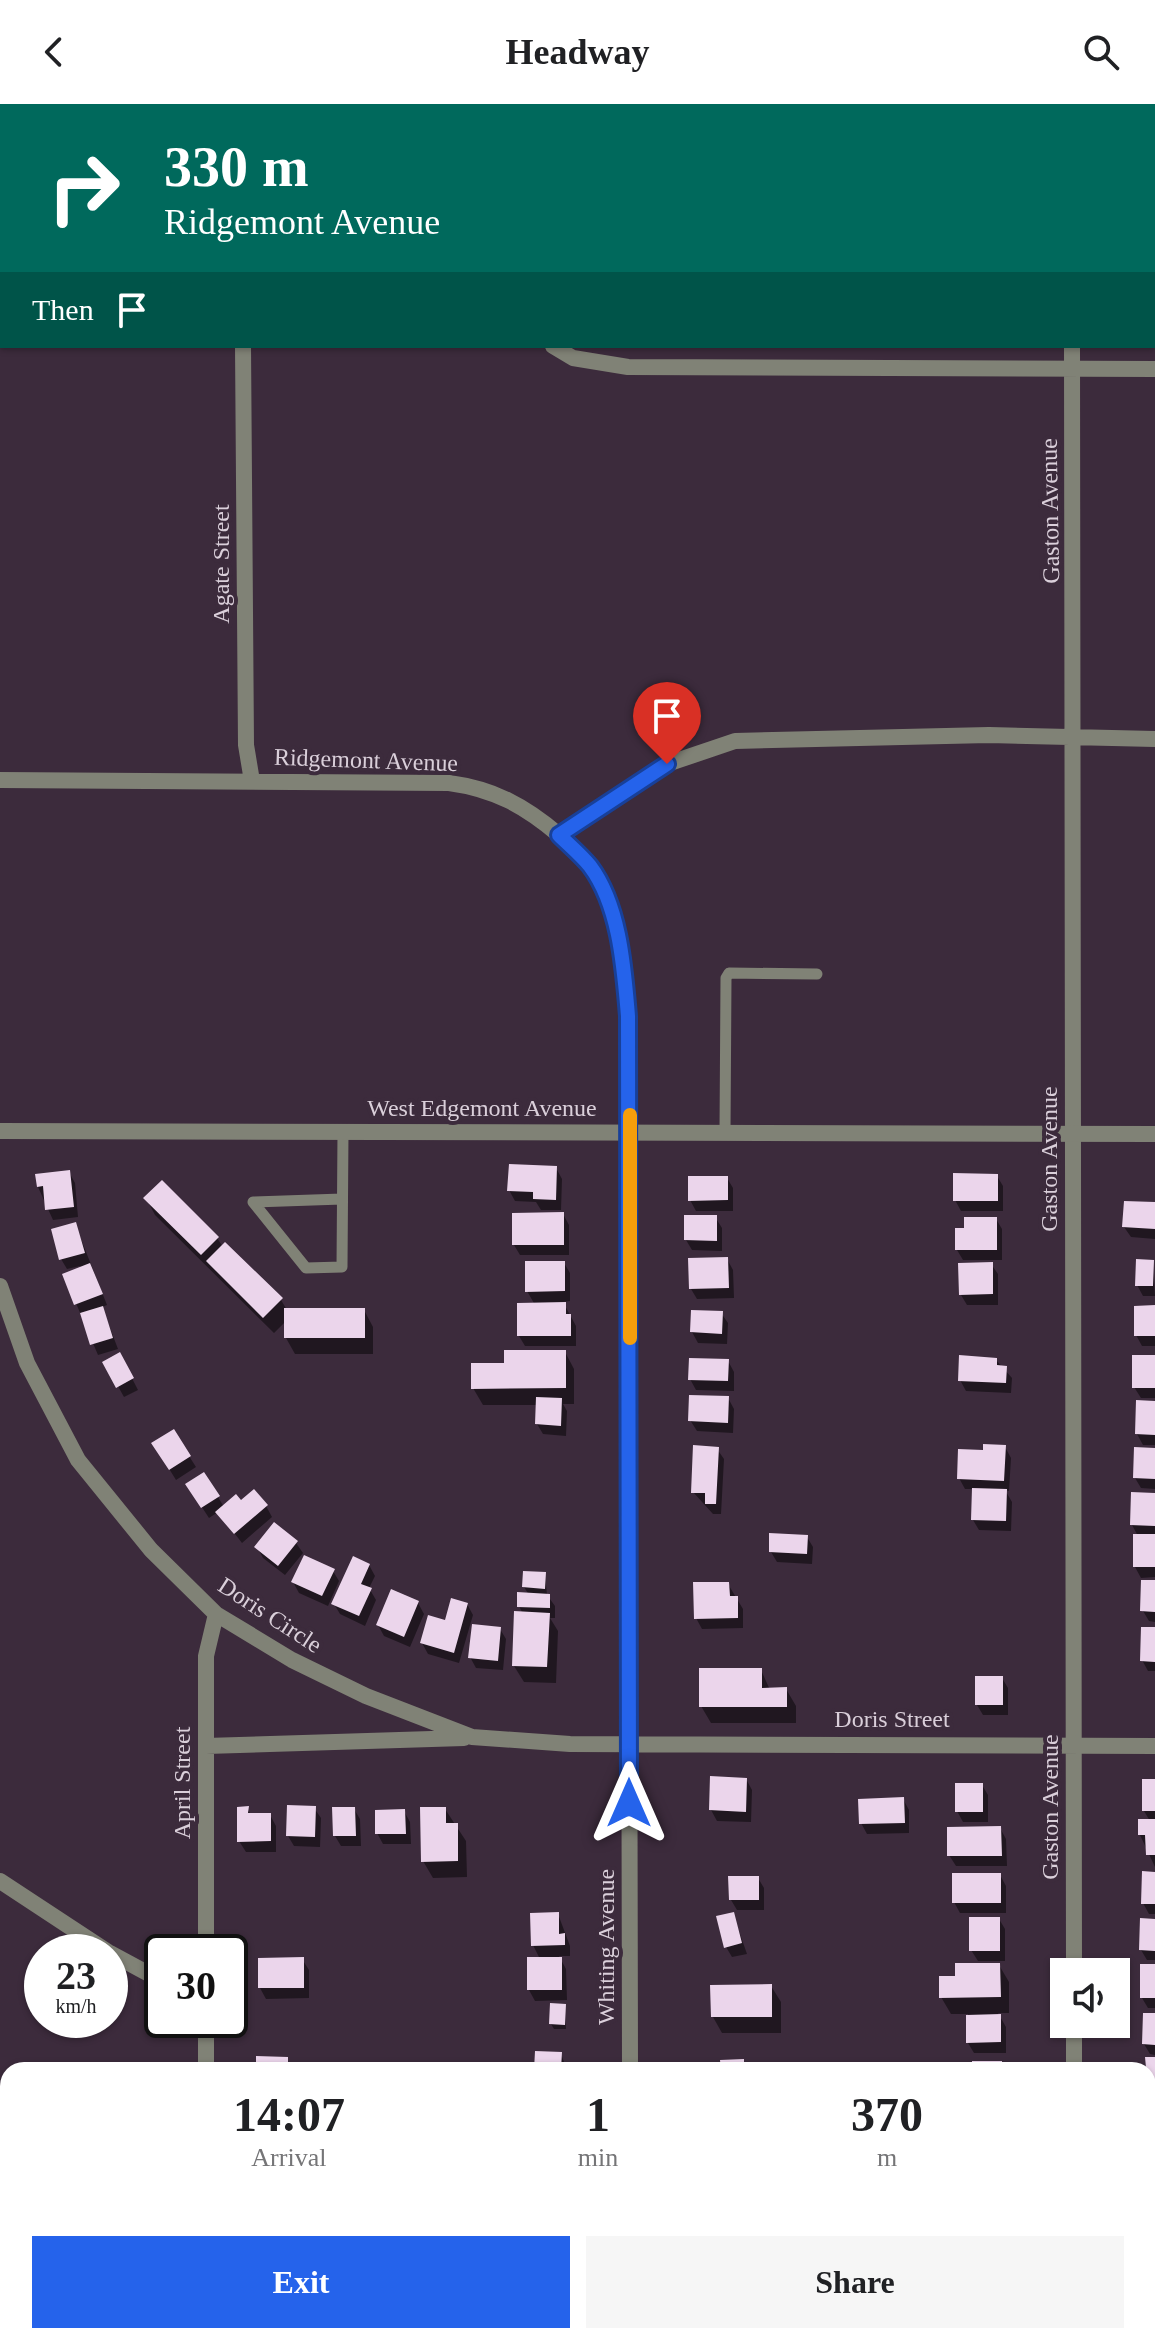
<!DOCTYPE html>
<html lang="en">
<head>
<meta charset="utf-8">
<style>
  body { margin:0; font-family:Georgia,serif; background:#f6f6f6; color:#202124; height:100vh; display:flex; flex-direction:column; font-size:30px; white-space:nowrap }
  * { box-sizing:border-box; margin:0 }
  p { font-size:26px; color:#757577 }
  .icon { flex:none; width:44px; height:44px; fill:none; stroke:currentColor; stroke-width:2; stroke-linecap:round; stroke-linejoin:round }
  .map { position:relative; flex:1; overflow:hidden }
  .side { position:absolute; left:0px; top:1958px; width:1156px; height:282px; display:flex; flex-direction:column; background:#fff; border-radius:24px 24px 0 0; box-shadow:0 2px 6px #0004 }
  .side>* { flex:none }
  .top-card { position:absolute; left:0px; top:0px; width:1156px; height:244px; box-shadow:0 2px 6px #0004; background:#00695c; color:#fff; overflow:hidden }
  .fabs { position:absolute; left:1050px; top:1854px; display:grid; gap:16px }
  .fabs a { display:grid; place-items:center; width:80px; height:80px; border-radius:0px; background:#fff; box-shadow:0 2px 6px #0004; font-size:40px }
  .speed { position:absolute; left:24px; top:1830px; display:flex; gap:16px; font-size:40px; font-weight:700; text-align:center }
  .speed>* { display:grid; place-content:center; width:104px; height:104px; border-radius:50%; background:#fff; box-shadow:0 2px 6px #0004; line-height:1 }
  .speed small { font-size:20px; font-weight:400 }
  .speed .limit { border:4px solid #111; border-radius:12px; background:#fff; color:#111 }
  .pin { position:absolute; display:grid; place-items:center; width:68px; height:68px; color:#fff; margin:-82px -34px; border-radius:50% 50% 50% 0; rotate:-45deg; box-shadow:0 0 8px #0007 }
  .pin .icon { rotate:45deg }
  .me { position:absolute; width:88px; margin:-44px; rotate:0deg; stroke-linejoin:round; filter:drop-shadow(0 0 6px #0008) }
  .turn { display:flex; align-items:center; gap:28px; height:168px; padding:0 32px; font-size:36px }
  .turn .icon { width:104px; height:104px; stroke-width:2.5 }
  .turn b { display:block; font-size:56px; line-height:68px }
  .then { display:flex; align-items:center; height:76px; padding:0 32px; background:#0003; gap:16px; font-size:30px }
  .eta { display:flex; justify-content:space-evenly; align-items:center; height:136px; text-align:center }
  .eta b { font-size:48px; font-weight:700; line-height:56px }
  .button { display:flex; gap:16px; margin-top:auto; padding:16px 32px }
  .button a { flex:1; height:92px; border-radius:0px; background:#2563eb; color:#fff; font-size:32px; font-weight:700; line-height:92px; text-align:center }
  .button a+a { background:#f6f6f6; color:#202124 }
  header { display:flex; justify-content:space-between; align-items:center; height:104px; padding:0 32px; background:#fff; font-size:36px; font-weight:700 }
  .map>svg:first-child { display:block }
  .shadow { fill:#0007 }
  .building { fill:#ebd5eb }
  .lines { fill:none; stroke-linecap:round; stroke-linejoin:round }
  .service { stroke:#808276; stroke-width:11 }
  .minor { stroke:#808276; stroke-width:16 }
  .tertiary { stroke:#808276; stroke-width:16 }
  .route-casing { stroke:#184099; stroke-width:20 }
  .route { stroke:#2563eb; stroke-width:14 }
  .slow { stroke:#f59e0b; stroke-width:14 }
  .labels { text-anchor:middle; dominant-baseline:central; stroke-width:8; stroke-linejoin:round; paint-order:stroke }
  .street-label { font-size:24px; fill:#dacfda; stroke:#3c2b3c }
</style>
</head>
<body>
<header><svg class="icon" aria-label="back" viewBox="0 0 24 24"><path d="M15 5l-7 7 7 7"/></svg>Headway<svg class="icon" aria-label="search" viewBox="0 0 24 24"><circle cx="10" cy="10" r="6"/><path d="M15 15l6 6"/></svg></header>
<div class="map">
<svg width="1155" height="2239" viewBox="0 0 1155 2239">
  <rect width="100%" height="100%" fill="#3c2b3c"/>
  <path class="shadow" d="M556 1064 562 1075 561 1106H541L536 1098 515 1097 509 1086Z
    M69 1068 75 1079 78 1113 53 1116 38 1083Z
    M997 1072 1003 1082V1107H961L955 1096Z
    M727 1074 733 1084V1107H696L690 1096Z
    M146 1094 217 1134 223 1143 281 1196 287 1206H364L373 1223V1250H295L286 1234V1217L274 1229 155 1111Z
    M1155 1100V1135L1131 1133 1124 1123Z
    M563 1110 569 1121V1151H520L514 1141Z
    M715 1113 722 1124V1147L692 1146 686 1136Z
    M996 1115 1002 1125V1156H963L957 1146 966 1126Z
    M75 1120 107 1201 102 1203 118 1245 98 1251 64 1171 81 1165 80 1162 67 1165 61 1155Z
    M727 1155 733 1166 734 1194 697 1195 691 1185Z
    M1153 1158 1155 1192H1143L1137 1181Z
    M564 1159 570 1169V1197L563 1198 576 1222V1242H525L519 1232 535 1201 527 1187Z
    M991 1160 998 1170V1201H967L961 1191Z
    M1155 1203V1242H1142L1136 1231Z
    M721 1209 728 1219 727 1240 698 1239 692 1228Z
    M565 1248 574 1265V1300H563L567 1307 566 1332 543 1330 537 1320 538 1301H483L473 1284 506 1261Z
    M120 1251 138 1286 124 1293 105 1259Z
    M1155 1253V1294H1141L1134 1283Z
    M996 1256 1012 1274 1011 1289 966 1287 960 1276Z
    M728 1257 734 1268V1287L696 1286 690 1275Z
    M728 1294 734 1305 733 1329 697 1327 690 1316Z
    M1155 1299V1341H1143L1137 1330Z
    M173 1327 196 1363 176 1376 160 1350Z
    M1005 1343 1011 1354 1009 1387 1005 1386 1012 1398 1011 1427 979 1426 973 1416 974 1385H965L959 1374 985 1348Z
    M717 1345 724 1355 721 1410H713L693 1388Z
    M1155 1346V1385L1141 1384 1135 1374Z
    M194 1391 218 1393 224 1403 241 1399 266 1402 272 1413 242 1439 218 1408 209 1414Z
    M1155 1391V1473L1141 1474 1135 1463 1138 1432 1132 1421Z
    M807 1433 813 1443 812 1460 777 1458 771 1448Z
    M296 1439 303 1449 285 1471 263 1454 257 1443Z
    M369 1461 375 1472 369 1484 376 1496 365 1522 340 1510 334 1500Z
    M333 1467 339 1477 328 1502 299 1489 293 1478Z
    M545 1470 547 1491 555 1502V1514H550L558 1527 556 1579 524 1578 514 1562 523 1510 519 1502 529 1491 524 1483Z
    M1155 1478V1518L1149 1517 1143 1507Z
    M728 1480 743 1505V1524L702 1525 696 1514Z
    M418 1499 424 1510 410 1543 384 1532 378 1521Z
    M467 1500 473 1511 459 1559 428 1550 422 1539Z
    M500 1525 506 1535 503 1566 476 1564 470 1553Z
    M1155 1525V1567H1148L1142 1556Z
    M761 1566 770 1586 786 1585 796 1602V1619H711L701 1602Z
    M1002 1574 1008 1584V1611H983L977 1601Z
    M746 1675 752 1686 751 1718 717 1717 711 1706Z
    M1155 1677V1763L1140 1731 1150 1717 1144 1707Z
    M982 1681 988 1691V1718H963L957 1707Z
    M903 1695 909 1706V1729L867 1730 861 1719Z
    M247 1704 251 1711H270L276 1722V1748H246L239 1737Z
    M314 1704 321 1714 320 1743 294 1742 288 1732Z
    M354 1705 360 1715 361 1742H341L335 1732Z
    M445 1705 466 1737 467 1773 433 1774 423 1757Z
    M404 1707 410 1718 411 1740H383L377 1729Z
    M1000 1724 1006 1735 1007 1762H956L949 1751Z
    M1155 1770V1810H1149L1143 1799Z
    M1000 1771 1006 1782V1809H960L954 1798Z
    M758 1774 764 1784V1806H737L731 1796Z
    M558 1810 570 1842V1852H559L566 1865 567 1896 535 1897 529 1886 540 1855 533 1841Z
    M733 1810 747 1850 732 1853 726 1843Z
    M999 1815 1005 1825V1857H978L971 1846Z
    M1155 1817V1856H1147L1141 1846Z
    M302 1855 309 1866V1894L266 1895 260 1884Z
    M999 1861 1009 1878V1909H998L1006 1923V1949H974L968 1939V1910H951L941 1893 957 1874Z
    M1155 1862V1904H1148L1142 1894Z
    M771 1882 781 1898V1929H722L713 1913Z
    M565 1902 566 1925H554L551 1920Z
    M1155 1911V1951L1150 1950 1144 1940Z
    M561 1950 567 1966H537Z
    M1155 1955V1995H1153L1148 1987V1966Z
    M1148 2000H1155V2039H1148Z
    M1155 2051V2127L1148 2124V2068H1152Z
    M1148 2141 1155 2142V2178L1148 2177Z
    M1148 2188H1155V2223H1148Z"/>
  <path class="building" d="M509 1060 557 1062 556 1096 533 1095V1088L507 1087Z
    M70 1066 74 1103 45 1106 43 1082 37 1083 35 1070Z
    M953 1069 998 1070V1097H953Z
    M688 1072H728V1096L688 1097Z
    M162 1076 219 1133 201 1151 143 1094Z
    M1124 1097 1155 1098V1125L1122 1123Z
    M564 1108V1141H512V1109Z
    M684 1111H717V1137L684 1136Z
    M964 1113H997V1146H955V1124H964Z
    M76 1118 85 1149 59 1156 51 1125Z
    M225 1138 283 1194 263 1214 206 1157Z
    M728 1153 729 1184 689 1185 688 1154Z
    M1136 1155 1154 1156 1153 1182H1135Z
    M525 1157H565V1187L525 1188Z
    M993 1158V1190L959 1191 958 1159Z
    M90 1159 103 1190 74 1201 62 1170Z
    M566 1198V1210H571V1232H517V1199Z
    M1155 1201V1232H1134V1202Z
    M103 1202 113 1234 90 1241 80 1209Z
    M284 1204H365V1234H284Z
    M691 1206 723 1207 722 1230 690 1228Z
    M504 1246H566V1284L471 1285V1259H504Z
    M120 1248 134 1274 116 1284 102 1258Z
    M959 1251 997 1254V1261L1007 1262 1006 1279 958 1277Z
    M1132 1251H1155V1284H1132Z
    M689 1254 729 1255 728 1277 688 1276Z
    M689 1291 729 1292 728 1319 688 1317Z
    M536 1293 562 1294 561 1322 535 1320Z
    M1136 1296 1155 1297V1331L1135 1330Z
    M174 1325 191 1352 169 1366 151 1339Z
    M983 1340 1006 1341 1004 1377 957 1375 958 1345 983 1346Z
    M693 1341 719 1343 716 1400H705V1389H691Z
    M1134 1343 1155 1344V1375L1133 1374Z
    M204 1368 220 1392 201 1404 185 1380Z
    M972 1384 1007 1385 1006 1417 971 1416Z
    M254 1385 268 1401 234 1430 215 1408 236 1390 241 1396Z
    M1131 1388 1155 1389V1422L1130 1421Z
    M274 1418 298 1437 278 1462 254 1443Z
    M769 1429 808 1431 807 1450 769 1448Z
    M1133 1430H1155V1463H1133Z
    M304 1451 335 1465 322 1492 291 1478Z
    M353 1452 370 1460 361 1480 372 1484 359 1512 331 1500Z
    M523 1467 546 1468 545 1485 522 1483Z
    M1141 1476H1155V1508L1140 1507Z
    M693 1478H729L730 1492H738V1514L694 1515Z
    M391 1485 419 1497 404 1533 376 1521Z
    M517 1488 550 1490V1504L517 1503Z
    M451 1494 468 1499 454 1549 420 1539 428 1511 445 1516Z
    M514 1507 550 1509 547 1563 512 1562Z
    M472 1520 501 1523 498 1557 468 1554Z
    M1141 1523H1155V1558L1140 1557Z
    M699 1564H762V1584L787 1583V1603H699Z
    M975 1572H1003V1601H975Z
    M710 1672 747 1674 746 1708 709 1706Z
    M1142 1675H1155V1707H1142Z
    M955 1679H983V1708H955Z
    M904 1693 905 1719 859 1720 858 1695Z
    M287 1701 316 1702 315 1733 286 1732Z
    M249 1702 248 1709H271V1737L237 1738V1703Z
    M332 1703H355L356 1732H333Z
    M420 1703H446V1719H458V1757L421 1758Z
    M405 1705 406 1730H375V1706Z
    M1138 1715H1155V1751H1146L1145 1731H1138Z
    M1001 1722 1002 1752H947V1723Z
    M1142 1767 1155 1768V1800H1141Z
    M952 1769H1001V1799H952Z
    M728 1772H759V1796H729Z
    M559 1808V1830L565 1829V1841L531 1842 530 1809Z
    M734 1808 742 1839 724 1844 716 1812Z
    M969 1813H1000V1847H969Z
    M1140 1814 1155 1815V1847L1139 1846Z
    M304 1853V1884H258V1854Z
    M527 1853H562V1886H527Z
    M955 1859H1000L1001 1893 939 1894V1872H955Z
    M1140 1860H1155V1894H1140Z
    M772 1880V1913H711L710 1881Z
    M550 1899 566 1900 565 1921 549 1920Z
    M1143 1909H1155V1941L1142 1940Z
    M1001 1910V1938L966 1939V1911Z
    M535 1947 562 1948 561 1966H534Z
    M256 1952 288 1953V1966H256Z
    M1145 1953H1155V1985H1148Z
    M744 1955V1966H721L720 1956Z
    M972 1957H1002V1966H972Z
    M1148 1998H1155V2029H1148Z
    M1149 2049H1155V2081H1148Z
    M1148 2089H1155V2118L1148 2117Z
    M1148 2139 1155 2140V2168L1148 2167Z
    M1148 2186H1155V2213H1148Z"/>
  <g class="lines">
    <path class="service" d="M725 1029 726 874 729 869 817 870
      M342 1095 253 1098 306 1164 342 1163 343 1028"/>
    <path class="minor" d="M242 0V2
      M1071 0V2
      M531 2V0
      M0 3 5 0
      M243 242 246 641 252 677
      M553 242 573 254 628 263 1155 265
      M1072 242 1074 1868
      M0 676 449 679C494 685 525 702 559 731L667 660 735 637 989 631 1155 635
      M559 731C569 741 581 751 590 762 620 802 624 864 628 912L630 1966
      M0 1182 27 1259 78 1356 151 1446 216 1510 292 1556 366 1592 472 1633 570 1640 1155 1642
      M206 1642 464 1634
      M0 1777 108 1848
      M206 1848V1552L216 1510
      M110 1849 162 1877
      M206 1916V1966
      M1074 1920V1966
      M207 2232V2239
      M631 2232V2239
      M1074 2232V2239
      M0 2238 5 2239"/>
    <path class="tertiary" d="M0 1027 1155 1030"/>
  </g>
  <g class="lines">
    <g class="route-casing">
      <path id="route" d="M629 1699 628 912C624 865 620 802 590 762 581 751 569 741 559 731L667 660"/>
    </g>
    <use href="#route" class="route"/>
    <path class="slow" d="M630 1234V1011"/>
  </g>
  <g class="labels">
    <g class="street-label">
      <text transform="translate(1050 407) rotate(-91)">Gaston Avenue</text>
      <text transform="translate(221 460) rotate(-90)">Agate Street</text>
      <text transform="translate(366 656) rotate(2)">Ridgemont Avenue</text>
      <text x="482" y="1004">West Edgemont Avenue</text>
      <text transform="translate(1049 1055) rotate(-90)">Gaston Avenue</text>
      <text transform="translate(270 1511) rotate(33)">Doris Circle</text>
      <text x="892" y="1615">Doris Street</text>
      <text transform="translate(182 1679) rotate(-90)">April Street</text>
      <text transform="translate(1050 1703) rotate(-90)">Gaston Avenue</text>
      <text transform="translate(606 1843) rotate(-90)">Whiting Avenue</text>
    </g>
  </g>
</svg>
<div class="fabs">
<a><svg class="icon" aria-label="sound" viewBox="0 0 24 24"><path d="M4 9h4l5-4v14l-5-4H4zM17 9q2 3 0 6"/></svg></a>
</div>
<div class="speed"><div>23<small>km/h</small></div><div class="limit">30</div></div>
<div class="pin" style="left:667px;top:660px;background:#d93025"><svg class="icon" aria-label="arrive" viewBox="0 0 24 24"><path d="M6 21V4h12l-3 4 3 4H6"/></svg></div>
<svg class="me" style="left:629px;top:1699px" viewBox="-20 -20 40 40"><path d="M0-17L14 15 0 8-14 15z" fill="#2563eb" stroke="#fff" stroke-width="4"/></svg>
<div class="top-card">
<div class="turn"><svg class="icon" aria-label="right" viewBox="0 0 24 24"><path d="M7 20v-9h11M14 6l5 5-5 5"/></svg><div><b>330 m</b>Ridgemont Avenue</div></div>
<div class="then">Then<svg class="icon" aria-label="arrive" viewBox="0 0 24 24"><path d="M6 21V4h12l-3 4 3 4H6"/></svg></div>
</div>
<section class="side">
<div class="eta">
<div><b>14:07</b><p>Arrival</p></div>
<div><b>1</b><p>min</p></div>
<div><b>370</b><p>m</p></div>
</div>
<div class="button"><a>Exit</a><a>Share</a></div>
</section>
</div>
</body>
</html>
